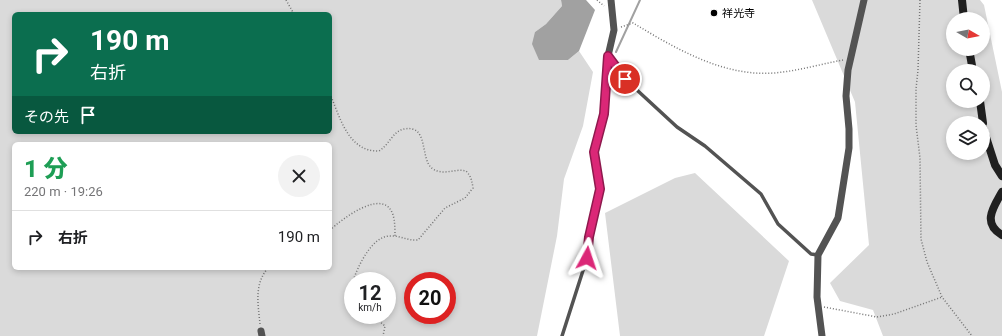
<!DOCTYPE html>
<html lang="ja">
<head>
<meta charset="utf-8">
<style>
  body { margin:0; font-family:Roboto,"Noto Sans JP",sans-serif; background:#f2f2f2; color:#202124; height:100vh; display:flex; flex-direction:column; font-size:15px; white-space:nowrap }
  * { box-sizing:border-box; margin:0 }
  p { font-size:13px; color:#757577 }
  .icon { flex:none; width:22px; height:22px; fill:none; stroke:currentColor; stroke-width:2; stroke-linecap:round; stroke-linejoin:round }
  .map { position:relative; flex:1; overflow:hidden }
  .drawer { position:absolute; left:12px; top:142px; width:320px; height:128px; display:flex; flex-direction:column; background:#fff; border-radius:6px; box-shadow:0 2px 6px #0003 }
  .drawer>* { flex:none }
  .top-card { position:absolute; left:12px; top:12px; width:320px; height:122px; border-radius:6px; box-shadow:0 2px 6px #0003; background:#0b6e4f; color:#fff; overflow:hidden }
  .needle { width:26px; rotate:99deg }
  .fabs { position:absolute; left:946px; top:12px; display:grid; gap:8px }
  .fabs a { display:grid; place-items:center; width:44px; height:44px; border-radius:50%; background:#fff; box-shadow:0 2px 6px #0003; font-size:20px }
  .speed { position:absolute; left:344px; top:272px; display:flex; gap:8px; font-size:20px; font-weight:700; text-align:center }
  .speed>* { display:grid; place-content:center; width:52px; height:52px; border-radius:50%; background:#fff; box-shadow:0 2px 6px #0003; line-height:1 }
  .speed small { font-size:10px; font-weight:400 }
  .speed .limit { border:6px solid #d22; background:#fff; color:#111 }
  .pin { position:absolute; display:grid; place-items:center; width:34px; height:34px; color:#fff; margin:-17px; border:2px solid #fff; border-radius:50%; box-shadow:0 1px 4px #0007 }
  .me { position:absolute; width:44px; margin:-22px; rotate:5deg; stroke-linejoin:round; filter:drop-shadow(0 0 3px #0008) }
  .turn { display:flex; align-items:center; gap:14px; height:84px; padding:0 12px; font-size:18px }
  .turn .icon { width:52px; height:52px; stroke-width:2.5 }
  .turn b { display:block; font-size:28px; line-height:34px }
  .then { display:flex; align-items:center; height:38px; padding:0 12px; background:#0003; gap:8px; font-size:15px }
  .round { display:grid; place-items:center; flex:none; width:42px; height:42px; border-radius:21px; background:#f2f2f2 }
  .headline { display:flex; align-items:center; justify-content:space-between; height:68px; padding:0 12px }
  h1 { font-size:24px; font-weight:800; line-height:30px; color:#1e9e55 }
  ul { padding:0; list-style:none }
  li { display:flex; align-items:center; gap:12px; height:52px; padding:0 12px; border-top:1px solid #e0e0e0 }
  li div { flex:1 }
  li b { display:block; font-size:15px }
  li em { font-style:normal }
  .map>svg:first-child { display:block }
  .green { fill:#dadada; fill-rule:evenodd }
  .water { fill:#a1a1a1 }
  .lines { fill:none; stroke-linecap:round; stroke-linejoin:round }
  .stream { stroke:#a1a1a1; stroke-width:2 }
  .path { stroke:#757575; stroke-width:1.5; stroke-dasharray:1 2; stroke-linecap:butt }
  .lane { stroke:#535353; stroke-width:3.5 }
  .street { stroke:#535353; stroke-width:7 }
  .secondary { stroke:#202020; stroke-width:8 }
  .route-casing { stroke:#8e194d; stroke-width:10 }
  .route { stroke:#db2777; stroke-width:7 }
  .poi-dot { fill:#000; stroke:#fff; stroke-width:1.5 }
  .labels { text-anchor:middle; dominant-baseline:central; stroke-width:4; stroke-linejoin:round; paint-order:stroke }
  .poi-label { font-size:11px; fill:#000; stroke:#fff; text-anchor:start }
</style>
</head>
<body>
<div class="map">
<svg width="1002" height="336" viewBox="0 0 1002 336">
  <rect width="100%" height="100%" fill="#fff"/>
  <path class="green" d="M0 0H561L562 6 546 24 535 32 568 60 579 51 593 72 583 126 564 179 557 236 537 336H0ZM14 14H330V132H14ZM14 144H330V268H14ZM353 281H387V315H353ZM413 281H447V315H413Z
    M812 0H980L984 5 1002 92V336H883L873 310 840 301 830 283 869 245 855 102ZM953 19H983V49H953ZM953 71H983V101H953ZM953 123H983V153H953Z
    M695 173 789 261 764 336H620L605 213 675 178Z"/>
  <path class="water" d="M561 0H586L595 10 579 51 568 60H539L532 44 535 32 546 24 562 6Z"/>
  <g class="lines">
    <path class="stream" d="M616 52 640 0"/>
    <path class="path" d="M286 0 294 14
      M597 0 604 6
      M920 0 918 70 916 89V125L920 158 921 239 927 262 942 297 972 336
      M621 27 633 23C675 48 723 77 774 73 798 71 821 64 843 60
      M330 94C340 117 348 152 379 151 389 145 393 131 404 129 430 124 419 160 433 169 444 176 455 168 466 171 471 176 472 181 473 188L465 198 445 208 418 240C407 241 399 235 390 236 372 236 358 266 353 281
      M330 230C341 220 384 186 393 215 395 221 395 230 395 237
      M353 282 351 292 353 297
      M824 307 877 317 894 314 942 297
      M372 315 385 326 383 336
      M260 324C258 304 254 284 268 268"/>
    <path class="lane" d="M608 56 625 79 677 127 705 146 761 194 778 224 811 254 818 255
      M562 336 587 258 589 237 600 189 594 152 604 114 608 56"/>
    <path class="street" d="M608 56 614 30 611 0
      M261 331 262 336
      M822 336 817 297 818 255 838 218 849 148V129L846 96 848 70 864 0"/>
    <path class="secondary" d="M962 0 964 19
      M969 49 973 71
      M980 101 983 123
      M983 128 995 165 1002 176
      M1002 192C993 208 982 223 1002 235"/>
  </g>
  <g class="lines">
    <g class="route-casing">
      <path id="route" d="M587 258 589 237 600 189 594 152 604 114 608 56 625 79"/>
    </g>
    <use href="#route" class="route"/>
  </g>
  <circle class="poi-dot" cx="714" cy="13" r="4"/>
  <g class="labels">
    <g class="poi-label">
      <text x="722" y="13">祥光寺</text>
    </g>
  </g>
</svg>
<div class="fabs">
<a><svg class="needle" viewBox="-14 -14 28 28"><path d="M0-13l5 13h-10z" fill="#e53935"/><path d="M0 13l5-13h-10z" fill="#757577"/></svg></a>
<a><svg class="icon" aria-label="search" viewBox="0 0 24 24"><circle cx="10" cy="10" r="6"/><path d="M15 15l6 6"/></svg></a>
<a><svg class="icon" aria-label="layers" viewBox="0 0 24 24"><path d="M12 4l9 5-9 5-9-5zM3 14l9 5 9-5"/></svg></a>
</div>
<div class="speed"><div>12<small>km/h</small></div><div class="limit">20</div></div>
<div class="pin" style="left:625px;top:79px;background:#d93025"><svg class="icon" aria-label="arrive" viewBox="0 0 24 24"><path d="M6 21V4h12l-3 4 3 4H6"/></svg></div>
<svg class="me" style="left:587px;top:258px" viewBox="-20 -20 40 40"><path d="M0-17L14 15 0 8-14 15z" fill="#db2777" stroke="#fff" stroke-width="4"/></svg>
<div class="top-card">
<div class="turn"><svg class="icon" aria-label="right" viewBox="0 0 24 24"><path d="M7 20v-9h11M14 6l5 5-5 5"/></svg><div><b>190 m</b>右折</div></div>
<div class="then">その先<svg class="icon" aria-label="arrive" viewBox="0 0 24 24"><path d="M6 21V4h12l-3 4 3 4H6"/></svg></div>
</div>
<section class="drawer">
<div class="headline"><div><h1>1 分</h1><p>220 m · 19:26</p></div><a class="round"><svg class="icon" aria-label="close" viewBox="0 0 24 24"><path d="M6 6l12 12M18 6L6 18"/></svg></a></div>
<ul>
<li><svg class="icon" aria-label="right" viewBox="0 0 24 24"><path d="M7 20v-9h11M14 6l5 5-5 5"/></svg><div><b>右折</b></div><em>190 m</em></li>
</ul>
</section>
</div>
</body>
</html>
